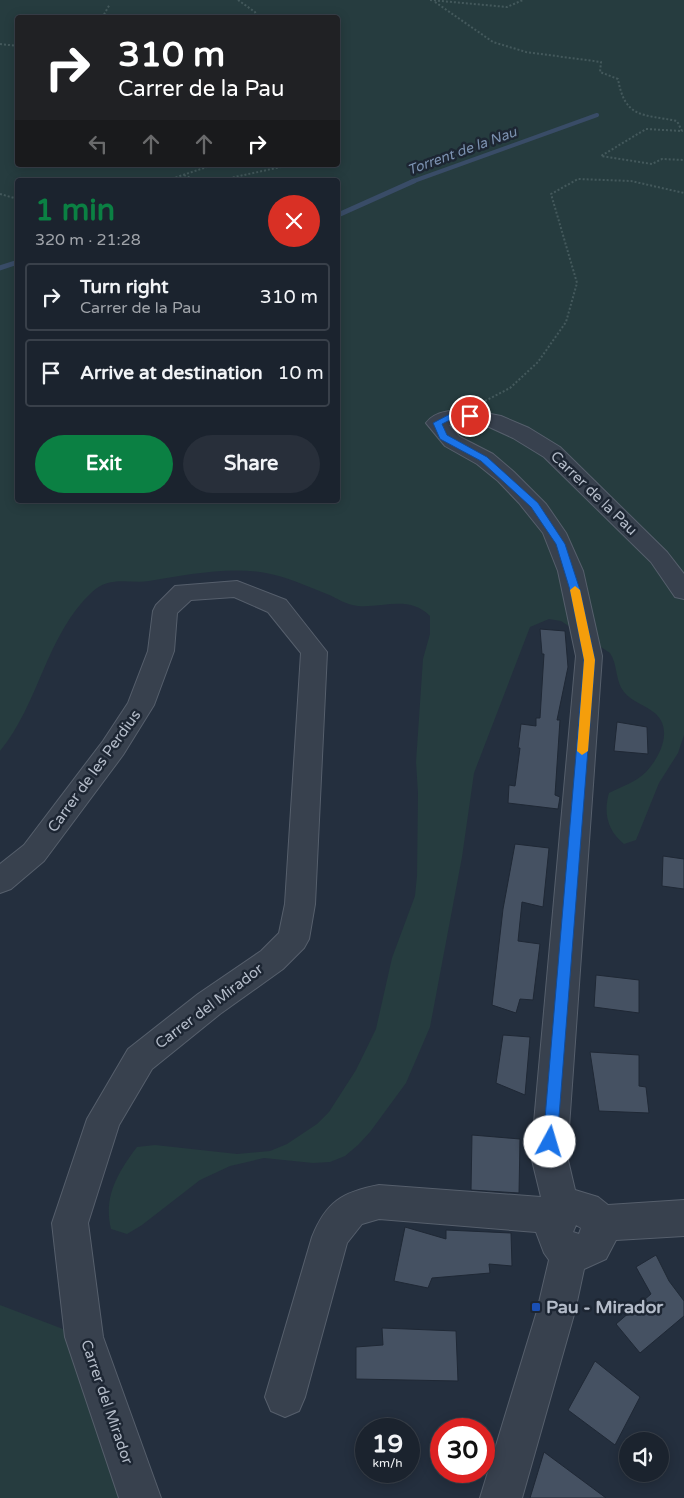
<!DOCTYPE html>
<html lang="en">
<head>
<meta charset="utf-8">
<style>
  body { margin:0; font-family:"Varela Round",sans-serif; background:#282f3a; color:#f1f3f6; height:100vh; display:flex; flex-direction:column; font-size:19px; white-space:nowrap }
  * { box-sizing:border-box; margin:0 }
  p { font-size:16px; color:#a0a4aa }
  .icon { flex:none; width:28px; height:28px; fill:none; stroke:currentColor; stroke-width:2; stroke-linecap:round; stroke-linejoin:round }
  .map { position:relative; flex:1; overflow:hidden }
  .sheet { position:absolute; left:15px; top:178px; width:325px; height:325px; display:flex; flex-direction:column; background:#1b232e; border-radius:5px; box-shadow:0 2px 12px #0003,0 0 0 1px #39404a }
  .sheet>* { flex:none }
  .guide { position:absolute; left:15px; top:15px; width:325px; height:152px; border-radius:5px; box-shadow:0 2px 12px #0003,0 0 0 1px #39404a; background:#202124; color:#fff; overflow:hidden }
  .controls { position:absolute; left:619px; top:1432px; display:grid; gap:10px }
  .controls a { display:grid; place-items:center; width:50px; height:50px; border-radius:50%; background:#1b232e; box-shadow:0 2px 12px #0003,0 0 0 1px #39404a; font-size:25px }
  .speed { position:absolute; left:355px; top:1418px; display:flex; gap:10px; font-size:25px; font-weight:700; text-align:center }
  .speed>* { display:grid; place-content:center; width:65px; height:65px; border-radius:50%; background:#1b232e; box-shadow:0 2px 12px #0003,0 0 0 1px #39404a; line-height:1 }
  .speed small { font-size:12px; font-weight:400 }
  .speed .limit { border:8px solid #d22; background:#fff; color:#111 }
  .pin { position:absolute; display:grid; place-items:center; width:42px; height:42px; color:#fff; margin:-21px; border:2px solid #fff; border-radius:50%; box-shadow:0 1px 5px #0007 }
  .me { position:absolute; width:55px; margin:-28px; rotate:6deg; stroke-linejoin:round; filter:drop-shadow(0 0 4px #0008) }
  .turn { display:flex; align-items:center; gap:18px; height:105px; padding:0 20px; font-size:22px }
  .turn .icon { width:65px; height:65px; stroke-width:2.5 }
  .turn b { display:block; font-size:35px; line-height:42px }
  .lanes { display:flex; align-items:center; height:48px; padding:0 20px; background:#0003; justify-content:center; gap:25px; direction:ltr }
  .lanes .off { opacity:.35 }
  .round { display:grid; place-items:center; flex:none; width:52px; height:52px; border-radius:26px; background:#282f3a }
  .head { display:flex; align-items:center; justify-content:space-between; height:85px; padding:0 20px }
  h1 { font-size:30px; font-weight:700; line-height:38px; color:#0b8043 }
  .primary-button { display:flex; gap:10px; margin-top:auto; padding:10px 20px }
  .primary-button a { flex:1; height:58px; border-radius:30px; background:#0b8043; color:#fff; font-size:20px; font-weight:700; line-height:58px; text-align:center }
  .primary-button a+a { background:#282f3a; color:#f1f3f6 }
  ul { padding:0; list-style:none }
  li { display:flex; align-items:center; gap:15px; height:68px; margin:0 10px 8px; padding:0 10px; border:2px solid #39404a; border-radius:5px }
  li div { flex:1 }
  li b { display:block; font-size:19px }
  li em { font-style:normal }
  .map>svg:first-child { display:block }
  .green { fill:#263c3f; fill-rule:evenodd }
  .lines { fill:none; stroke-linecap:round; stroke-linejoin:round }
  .stream-far1 { stroke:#394c67; stroke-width:4 }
  .stream { stroke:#394c67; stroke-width:5 }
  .building { fill:#455162; stroke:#1f2835 }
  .minor-casing { stroke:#565f6c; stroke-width:2 }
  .path { stroke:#44595c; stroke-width:2; stroke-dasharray:2 2; stroke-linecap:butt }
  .minor { fill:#38414e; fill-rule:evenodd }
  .route { fill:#1a73e8; stroke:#114b97 }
  .slow { fill:#f59e0b }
  .transit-dot { fill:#1a4fb4; stroke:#1d2633; stroke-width:2 }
  .labels { text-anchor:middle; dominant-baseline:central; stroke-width:5; stroke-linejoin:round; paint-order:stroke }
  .far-water-label { font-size:14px; font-style:italic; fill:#7c92b1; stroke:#1d2633 }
  .street-label { font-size:15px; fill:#b4bcc9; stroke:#1d2633 }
  .near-poi-label { font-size:18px; font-weight:bold; fill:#b4bcc9; stroke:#1d2633; text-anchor:start }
</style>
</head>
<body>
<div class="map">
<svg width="684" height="1498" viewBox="0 0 684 1498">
  <rect width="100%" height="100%" fill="#242f3e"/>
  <path class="green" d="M0 0H684V735L678 753 659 783 636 840 624 844C608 831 603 814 609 793 621 787 636 782 646 772 660 757 673 731 656 714 646 705 632 702 624 692 615 681 618 665 610 653L561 621 549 619 530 627 474 773 462 857 430 1027 406 1083 370 1132 358 1145 345 1156 330 1162 313 1163 264 1158 230 1166 200 1180 142 1225 127 1234 111 1229C103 1197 118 1172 137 1147L155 1145 237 1154 270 1151 287 1144 317 1124 329 1112 356 1070 376 1029 392 958 415 896 417 876 418 793 416 762 423 659 430 634V616C409 595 384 608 358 606 346 605 337 598 327 594 307 586 287 577 266 573 230 566 185 575 149 581 130 584 110 575 92 592 46 635 39 704 0 751ZM18 18H338V165H18ZM18 180H338V500H18Z
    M0 1305 84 1337 142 1498H0Z"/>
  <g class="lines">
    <path class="stream-far1" d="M411 182 597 115"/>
    <path class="stream" d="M338 215 414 181
      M0 268 18 262"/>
  </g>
  <path class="building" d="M540 629 565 631 568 667 557 720H560L555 795 560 797 558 809 508 803 509 785 515 786 520 748H518L521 724 536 726V718H540L544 654H542Z
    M617 722 647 727 648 754 614 751Z
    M515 844 549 848 543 907 522 902 518 941 540 944 533 1000 520 999 516 1013 492 1005 503 909Z
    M663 856 684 859V889L662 886Z
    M596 975 639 980V1013L594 1007Z
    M503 1035 530 1037 525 1095 496 1083Z
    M590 1052 639 1055V1086L646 1087 649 1113 599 1111Z
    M472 1135 520 1139 519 1193 471 1190Z
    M405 1227 446 1239V1230L511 1233 512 1266 489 1264 490 1273 432 1278 428 1288 394 1281Z
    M656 1255 669 1281 684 1301V1316L640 1353 616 1324 651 1294 636 1267Z
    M382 1328 456 1331 458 1381 356 1379V1347L383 1345Z
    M595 1361 640 1397 615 1445 568 1410Z
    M544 1452 606 1498H530Z"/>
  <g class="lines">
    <g class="minor-casing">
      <path id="minor" d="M470 410 501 416 529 428 560 447 667 552 684 574V599L675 597 651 562 544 457 513 438 487 426 470 422 449 425 460 437 493 454 514 472 546 504 566 533 583 571 602 656 567 1156 575 1190 598 1197 608 1205 684 1200V1236L616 1240 606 1259 584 1269 575 1311 522 1498H480L537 1311 549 1260 544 1253 536 1232 379 1219 362 1224 347 1243 305 1397 299 1411 285 1417 271 1411 265 1397 312 1237C326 1202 342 1192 379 1185L541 1197 531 1156 576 656 558 571 543 533 519 503 498 481 477 464 445 446 426 423C435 410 455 410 470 410ZM576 1225 581 1228 579 1234 573 1232Z
        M237 581 286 600 327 652 315 904 309 939 304 948 283 969 220 1014 152 1069 119 1125 88 1223 103 1337 161 1498H119L65 1337 52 1223 87 1119 128 1049 198 994 261 951 279 933 285 904 301 653 268 612 234 597 191 600 177 613 174 651 154 705 123 755 44 861 11 889 0 893V864L24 845 103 741 128 703 148 651 153 611 156 605 175 586Z"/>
    </g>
    <path class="path" d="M238 0 255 12 257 18
      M430 0 507 7 523 0
      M435 2 493 42 526 52 601 62 600 72 618 79C625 119 643 114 677 121L682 131 646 129 601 156 652 164 662 159 684 160
      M102 18 110 4
      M0 44 18 46
      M338 155 341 154
      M184 175 195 180
      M168 180 213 165
      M221 180 290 165
      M0 194 18 199
      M485 401 510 388 538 362 566 322 577 283 551 194 578 179 631 181 684 193"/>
    <use href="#minor" class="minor"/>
  </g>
  <path class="route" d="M450 414H474V418L452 419 442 424 447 435 487 457 538 503 565 544 580 590 595 660 557 1142 555 1147 550 1149 545 1147 543 1142 584 660 570 590 556 544 531 507 481 461 440 439 433 423Z"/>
  <path class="slow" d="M575 586 580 590 595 660 588 751 582 755 577 751 584 660 570 590Z"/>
  <rect class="transit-dot" x="531" y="1302" width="10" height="10" rx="2.5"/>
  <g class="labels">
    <g class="far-water-label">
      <text transform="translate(462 151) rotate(-20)">Torrent de la Nau</text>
    </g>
    <g class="street-label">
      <text transform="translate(594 493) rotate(44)">Carrer de la Pau</text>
      <text transform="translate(94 771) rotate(-54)">Carrer de les Perdius</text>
      <text transform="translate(209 1006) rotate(-37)">Carrer del Mirador</text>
      <text transform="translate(107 1402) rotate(71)">Carrer del Mirador</text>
    </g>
    <g class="near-poi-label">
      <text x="546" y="1307">Pau - Mirador</text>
    </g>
  </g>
</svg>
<div class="controls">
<a><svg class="icon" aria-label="sound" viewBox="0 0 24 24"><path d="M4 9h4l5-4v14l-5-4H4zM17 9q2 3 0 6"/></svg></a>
</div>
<div class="speed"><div>19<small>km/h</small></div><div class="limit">30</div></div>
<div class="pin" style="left:470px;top:416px;background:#d93025"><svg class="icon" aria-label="arrive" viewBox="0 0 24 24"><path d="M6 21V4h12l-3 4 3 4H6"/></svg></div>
<svg class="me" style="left:550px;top:1142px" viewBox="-20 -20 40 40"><circle r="19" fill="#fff"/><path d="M0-13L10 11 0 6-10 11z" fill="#1a73e8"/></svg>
<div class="guide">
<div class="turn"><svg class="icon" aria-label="right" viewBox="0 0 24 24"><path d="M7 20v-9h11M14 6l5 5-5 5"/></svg><div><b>310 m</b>Carrer de la Pau</div></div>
<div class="lanes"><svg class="icon off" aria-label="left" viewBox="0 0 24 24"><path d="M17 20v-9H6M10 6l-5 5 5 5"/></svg><svg class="icon off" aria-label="ahead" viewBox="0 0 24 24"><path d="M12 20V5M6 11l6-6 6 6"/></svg><svg class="icon off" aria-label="ahead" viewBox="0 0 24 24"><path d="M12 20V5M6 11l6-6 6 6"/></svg><svg class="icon" aria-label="right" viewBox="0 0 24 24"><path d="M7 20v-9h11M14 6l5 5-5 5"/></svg></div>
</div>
<section class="sheet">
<div class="head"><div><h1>1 min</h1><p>320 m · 21:28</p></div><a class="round" style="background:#d93025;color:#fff"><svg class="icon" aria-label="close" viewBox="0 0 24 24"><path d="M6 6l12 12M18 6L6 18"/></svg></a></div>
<ul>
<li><svg class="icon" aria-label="right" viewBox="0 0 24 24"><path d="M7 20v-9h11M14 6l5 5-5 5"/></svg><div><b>Turn right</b><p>Carrer de la Pau</p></div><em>310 m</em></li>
<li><svg class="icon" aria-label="arrive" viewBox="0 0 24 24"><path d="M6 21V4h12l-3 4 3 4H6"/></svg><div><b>Arrive at destination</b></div><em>10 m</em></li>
</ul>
<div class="primary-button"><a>Exit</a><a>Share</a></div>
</section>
</div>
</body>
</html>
